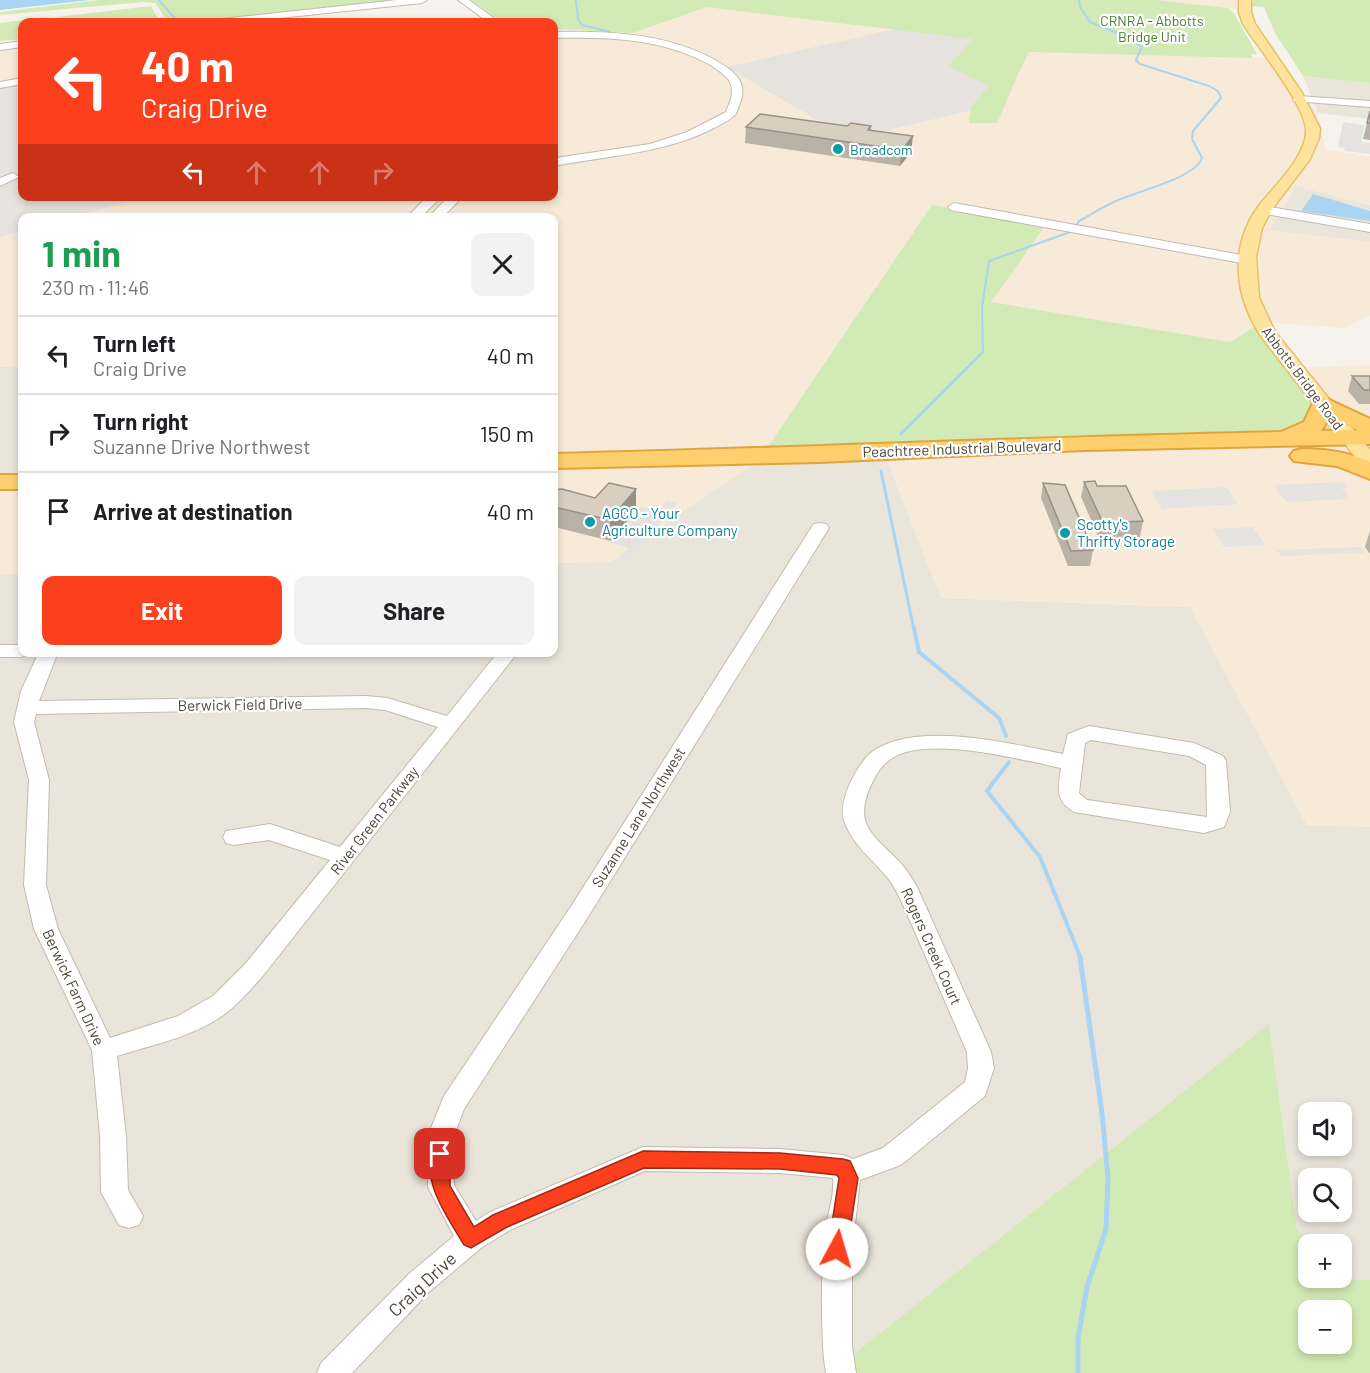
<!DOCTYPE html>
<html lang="en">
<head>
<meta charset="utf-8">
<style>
  body { margin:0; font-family:Barlow,sans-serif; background:#f2f2f2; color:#202124; height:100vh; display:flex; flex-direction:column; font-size:22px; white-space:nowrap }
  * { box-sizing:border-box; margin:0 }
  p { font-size:20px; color:#757577 }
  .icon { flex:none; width:33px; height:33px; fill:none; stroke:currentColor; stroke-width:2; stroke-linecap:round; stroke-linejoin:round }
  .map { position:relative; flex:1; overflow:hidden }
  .details { position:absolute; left:18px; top:213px; width:540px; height:444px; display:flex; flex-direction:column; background:#fff; border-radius:12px; box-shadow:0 3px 9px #0003 }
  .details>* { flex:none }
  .top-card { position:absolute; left:18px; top:18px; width:540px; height:183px; border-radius:12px; box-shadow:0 3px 9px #0003; background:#fc3f1d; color:#fff; overflow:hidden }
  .fabs { position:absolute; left:1298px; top:1102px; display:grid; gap:12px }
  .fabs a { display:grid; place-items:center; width:54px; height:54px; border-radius:12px; background:#fff; box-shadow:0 3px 9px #0003; font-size:30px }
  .pin { position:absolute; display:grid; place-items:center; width:51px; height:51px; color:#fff; margin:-26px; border-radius:12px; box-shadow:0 3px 9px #0006 }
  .me { position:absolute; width:66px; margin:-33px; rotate:6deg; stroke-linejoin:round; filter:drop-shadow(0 0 4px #0008) }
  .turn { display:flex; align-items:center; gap:21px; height:126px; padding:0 24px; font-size:27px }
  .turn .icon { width:78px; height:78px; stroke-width:2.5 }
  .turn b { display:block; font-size:42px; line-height:51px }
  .lanes { display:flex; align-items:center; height:57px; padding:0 24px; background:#0003; justify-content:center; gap:30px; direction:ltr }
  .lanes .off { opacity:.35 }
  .round { display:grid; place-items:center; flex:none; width:63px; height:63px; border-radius:12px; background:#f2f2f2 }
  .headline { display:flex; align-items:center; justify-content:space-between; height:102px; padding:0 24px }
  h1 { font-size:36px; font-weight:700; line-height:45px; color:#1e9e55 }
  .button { display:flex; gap:12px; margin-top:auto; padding:12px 24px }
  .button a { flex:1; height:69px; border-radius:12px; background:#fc3f1d; color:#fff; font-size:24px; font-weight:700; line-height:69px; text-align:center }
  .button a+a { background:#f2f2f2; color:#202124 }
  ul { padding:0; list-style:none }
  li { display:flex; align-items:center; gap:18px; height:78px; padding:0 24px; border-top:2px solid #e0e0e0 }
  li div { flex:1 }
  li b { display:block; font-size:22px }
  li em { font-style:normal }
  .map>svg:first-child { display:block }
  .residential { fill:#eae5da; fill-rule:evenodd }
  .commercial { fill:#f7ead8 }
  .industrial { fill:#e6e2dd }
  .green { fill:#d2eab5; fill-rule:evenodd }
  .parking { fill:#e5e3e0 }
  .water { fill:#a9d4f2 }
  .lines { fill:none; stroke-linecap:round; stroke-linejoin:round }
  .stream-far3 { stroke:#a9d4f2; stroke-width:2 }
  .stream-far2 { stroke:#a9d4f2; stroke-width:3 }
  .stream-far1 { stroke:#a9d4f2; stroke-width:4 }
  .stream { stroke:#a9d4f2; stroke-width:5 }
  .minor-casing { stroke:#c2bbae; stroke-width:2 }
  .major-casing { stroke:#e6c16a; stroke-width:3 }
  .highway-casing { stroke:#e0a43c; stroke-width:4 }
  .minor { fill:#fff; fill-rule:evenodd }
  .major { fill:#ffe39c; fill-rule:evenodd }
  .highway { fill:#ffcf6e; fill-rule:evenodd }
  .wall { fill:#bab2a6 }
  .shaded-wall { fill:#979187 }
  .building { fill:#d8cfc1; stroke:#979187; stroke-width:1.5 }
  .route { fill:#fc3f1d; stroke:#a42913; stroke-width:1.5 }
  .culture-dot { fill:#0f9aa8; stroke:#fff; stroke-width:2 }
  .labels { text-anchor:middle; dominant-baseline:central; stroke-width:4.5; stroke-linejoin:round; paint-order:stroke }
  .far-park-label { font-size:14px; fill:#4a7f2a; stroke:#fff }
  .far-culture-label { font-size:14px; fill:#0d838f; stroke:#fff; text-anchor:start }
  .far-street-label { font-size:14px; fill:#4b4439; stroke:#fff }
  .street-label { font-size:15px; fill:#4b4439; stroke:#fff }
  .culture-label { font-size:15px; fill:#0d838f; stroke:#fff; text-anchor:start }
  .near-street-label { font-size:18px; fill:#4b4439; stroke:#fff }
</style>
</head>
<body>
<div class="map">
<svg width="1370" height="1373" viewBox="0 0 1370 1373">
  <rect width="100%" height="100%" fill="#f6f3ec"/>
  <path class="residential" d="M1303 76 1370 83V119L1318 113Z
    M1296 186 1370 205V242L1269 231Z
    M0 367H22V477L0 478Z
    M761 457 887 460 941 598 1190 607 1307 825 1370 827V1280L1347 1279 1341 1273V1245H1313L1297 1230 1269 1025 852 1373H0V574H22V652H554V563L610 562ZM1308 1113H1341V1146H1308ZM1308 1179H1341V1212H1308Z"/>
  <path class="commercial" d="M659 0 900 28 1003 103 1028 52 1266 58 1318 113 1326 150 1370 156V205L1296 186 1270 230 1370 242V316L1344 328 1263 322 1230 342 990 302 610 562 554 563V218H71L146 196H554V37L610 36Z
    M1155 0H1238L1236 9Z
    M22 44V84L0 88V46Z
    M22 231V367H0V237Z
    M1370 365V827L1307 825 1190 607 941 598 887 460 1349 441 1288 368Z
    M22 477V574H0V478Z"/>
  <path class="industrial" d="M900 28 1033 45 1003 103 879 132 817 120 727 67Z
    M22 84V196L146 197 71 217 22 218V231L0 237V88Z"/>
  <path class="green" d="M98 0H404L208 22H168L155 3 143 2 0 15V12Z
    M471 0H1155L1227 8 1233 12 1257 54H1251L1252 58 1028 52 997 123H969L971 107 988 87 984 83 949 66 973 39 706 7 633 33 554 29V22H502Z
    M1253 0H1370V83L1303 76 1276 35 1264 7 1252 6Z
    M151 6 160 22H59L57 17Z
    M47 17 49 22H22V39L0 41V23Z
    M932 205 1045 226 991 302 1230 342 1263 322 1350 441 887 460 761 457Z
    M1269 1024 1297 1230 1313 1245H1308V1278H1341V1273L1347 1279 1370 1280V1373H852L848 1359ZM1308 1311H1341V1344H1308Z"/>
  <path class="parking" d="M1343 122 1364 125 1362 142 1370 143V154L1344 151 1345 148 1338 147Z
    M1343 482 1347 487 1342 488 1348 495 1347 499 1286 502 1274 485Z
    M1226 487 1238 504 1162 509 1151 491Z
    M667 500 677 503 629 562 620 559 629 548 610 543 640 507 658 511Z
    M1253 527 1265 545 1224 547 1213 529Z
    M1361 547 1364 553 1281 556 1277 550Z"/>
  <path class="water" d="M0 0H90L0 10Z
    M1313 194 1370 211V221L1301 211Z"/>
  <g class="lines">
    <path class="stream-far3" d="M159 0 178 22
      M576 0 578 19 582 25 610 32
      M1076 226 1079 221C1090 215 1101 208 1112 203 1132 192 1195 179 1202 158L1192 139 1193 131 1221 98 1218 91 1209 86 1140 64 1136 60 1142 47 1120 34 1090 22 1080 7 1079 0
      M965 370 983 352 982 308 989 261 1073 231"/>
    <path class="stream-far2" d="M901 434 967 368
      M881 471 914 630"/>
    <path class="stream-far1" d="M914 628 919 652 999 718 1006 736
      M1009 762 987 791 1040 857 1081 959"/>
    <path class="stream" d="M1078 1373V1338L1087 1287 1106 1229 1108 1178 1102 1113 1080 957"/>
    <g class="minor-casing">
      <path id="minor" d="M397 0H427L422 3 243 22H216L221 19Z
        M458 0H469L499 22H488Z
        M554 32C610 31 667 33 717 61 727 67 740 75 742 87 744 96 739 105 736 114 729 121 718 126 708 131 659 154 606 156 554 166V159L562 157 650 144 687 132 726 112C729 104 734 95 731 85 729 77 719 71 712 66 663 38 609 37 554 38Z
        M22 41V47L0 50V44Z
        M22 78V84L0 88V82Z
        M1298 96 1370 101V107L1294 101 1293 99Z
        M13 173 19 177 0 186V178Z
        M428 196H442L420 218H406Z
        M449 196H463L442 218H428Z
        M954 203 1247 256 1254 260 1247 264 950 210 948 207Z
        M1264 206 1370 224V232L1260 213 1258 210 1260 207Z
        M820 523 826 524 829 528 588 917 464 1109 453 1138 454 1185 476 1221 490 1212 643 1147 780 1149 843 1155 853 1159 883 1148 965 1082 968 1068 967 1052 905 909C900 898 895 887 887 877 873 860 853 845 845 823 839 810 846 792 852 779 859 767 865 755 878 748 925 722 1012 744 1063 754L1068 734 1089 726 1194 743 1223 756 1226 761 1230 812 1224 827 1204 833 1074 812C1055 801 1058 788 1061 768 1020 759 946 741 906 752 891 756 880 766 873 781 867 792 862 808 865 820 870 838 892 852 903 866 909 873 914 881 918 889L991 1052 994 1068 985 1096 901 1165 860 1180 852 1252V1346L856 1373H826L824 1359C821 1322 821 1270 825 1233 827 1215 835 1196 833 1178L780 1173 645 1171 510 1230 481 1248 429 1292 352 1373H317L321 1363 409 1274 454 1236 428 1187 427 1138 444 1096 572 905 811 528 814 524ZM1091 740 1189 756 1206 765 1207 817 1087 800 1079 793 1085 743Z
        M0 645H22V652H30L22 657H0Z
        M39 652H58L39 701 366 696 387 698 447 716 498 652H518L262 977C250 990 238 1005 222 1016 192 1037 152 1045 117 1056L126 1136 128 1190 143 1216 139 1225 129 1228 119 1225 101 1192 100 1136 92 1050 34 929 24 885 29 780 14 722 21 691ZM366 708 385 710 438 727 340 847 270 824 226 831 223 837 226 843 234 845 269 840 330 860 246 963 213 996 178 1016 110 1038 58 929 46 885 49 780 34 722 36 714Z"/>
    </g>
    <g class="major-casing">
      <path id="major" d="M1239 0H1251V12L1255 24 1302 93 1320 129 1319 138 1310 159 1272 209 1262 228 1256 257 1259 298 1275 332 1370 450V469L1363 467 1263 339C1234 298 1228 245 1261 203 1276 185 1307 155 1306 130 1305 105 1258 47 1243 24L1239 12Z"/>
    </g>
    <g class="highway-casing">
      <path id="highway" d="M1323 397 1370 419V444L1085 450 819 462 554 468V454C797 448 1039 437 1281 432L1304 422 1315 399ZM1329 418 1331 420 1358 430 1321 431Z
        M1302 449C1326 449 1348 452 1370 462V479L1337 466 1294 461 1290 456 1294 451Z
        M0 475H22V489H0Z"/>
    </g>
    <use href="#minor" class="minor"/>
    <use href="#major" class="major"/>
    <use href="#highway" class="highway"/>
  </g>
  <path class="wall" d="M1370 111V140L1363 139Z
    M871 126V130L911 152 900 166 745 143 746 127Z
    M1352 376H1370V404H1359L1348 391Z
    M1084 482 1097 486 1143 521 1140 537 1099 538 1081 497Z
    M1043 483 1093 550 1090 566H1068L1041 498Z
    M636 489V510L611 541 554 527V490L595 498Z
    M1370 531V554L1365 547Z"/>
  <path class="shaded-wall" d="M913 136 911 152 900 166 902 150Z
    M636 489V510L611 541 610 520Z"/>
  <path class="building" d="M1370 111V123H1367Z
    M760 114 847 126 851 123 871 126 868 130 913 136 902 150 746 127Z
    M1352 376H1370V390H1364Z
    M1095 481 1097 486H1126L1143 521 1103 523 1084 482Z
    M609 483 636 489 610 520 554 507V490L562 489 595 498Z
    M1043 483 1065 485 1093 550 1071 551Z"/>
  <path class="route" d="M440 1146 447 1148 450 1154V1186L474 1227 493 1215 643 1151 780 1153 843 1159 850 1161 858 1178 847 1249 844 1256 837 1258 831 1256 828 1249 839 1178 837 1175 780 1169 644 1168 507 1227 471 1248 464 1245C449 1219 419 1180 434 1148Z"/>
  <g class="culture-dot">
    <circle cx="838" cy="149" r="6"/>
    <circle cx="590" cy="522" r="6"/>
    <circle cx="1065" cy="533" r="6"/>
  </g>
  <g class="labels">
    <g class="far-park-label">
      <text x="1152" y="20">CRNRA - Abbotts<tspan x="1152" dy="16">Bridge Unit</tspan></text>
    </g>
    <g class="far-culture-label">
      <text x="850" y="149">Broadcom</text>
    </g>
    <g class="far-street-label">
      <text transform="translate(1303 378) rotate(53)">Abbotts Bridge Road</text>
    </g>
    <g class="street-label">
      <text transform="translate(962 448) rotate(-2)">Peachtree Industrial Boulevard</text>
      <text transform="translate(240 704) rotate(-1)">Berwick Field Drive</text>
      <text transform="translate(638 817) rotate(-58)">Suzanne Lane Northwest</text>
      <text transform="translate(374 820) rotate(-52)">River Green Parkway</text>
      <text transform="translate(932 946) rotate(66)">Rogers Creek Court</text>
      <text transform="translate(74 987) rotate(65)">Berwick Farm Drive</text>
    </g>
    <g class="culture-label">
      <text x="602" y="513">AGCO - Your<tspan x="602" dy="17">Agriculture Company</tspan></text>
      <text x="1077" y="524">Scotty's<tspan x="1077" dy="17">Thrifty Storage</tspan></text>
    </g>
    <g class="near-street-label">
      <text transform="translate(422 1284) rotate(-43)">Craig Drive</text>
    </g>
  </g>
</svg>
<div class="fabs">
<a><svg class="icon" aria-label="sound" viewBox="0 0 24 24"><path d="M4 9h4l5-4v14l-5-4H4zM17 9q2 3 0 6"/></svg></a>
<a><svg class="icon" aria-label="search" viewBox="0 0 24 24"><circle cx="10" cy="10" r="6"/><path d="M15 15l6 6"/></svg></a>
<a>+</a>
<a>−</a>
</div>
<div class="pin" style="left:440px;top:1154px;background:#d93025"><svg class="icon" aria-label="arrive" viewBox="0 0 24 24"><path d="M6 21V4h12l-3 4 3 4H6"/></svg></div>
<svg class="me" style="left:837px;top:1249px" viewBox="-20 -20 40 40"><circle r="19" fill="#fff"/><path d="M0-13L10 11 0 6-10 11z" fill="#fc3f1d"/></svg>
<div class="top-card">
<div class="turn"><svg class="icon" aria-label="left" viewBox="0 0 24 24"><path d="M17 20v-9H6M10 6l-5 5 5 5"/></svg><div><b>40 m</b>Craig Drive</div></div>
<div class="lanes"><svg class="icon" aria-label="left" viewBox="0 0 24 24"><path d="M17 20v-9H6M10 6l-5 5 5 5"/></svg><svg class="icon off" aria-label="ahead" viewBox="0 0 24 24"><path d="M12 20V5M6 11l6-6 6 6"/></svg><svg class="icon off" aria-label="ahead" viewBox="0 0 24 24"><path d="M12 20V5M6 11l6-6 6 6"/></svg><svg class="icon off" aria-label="right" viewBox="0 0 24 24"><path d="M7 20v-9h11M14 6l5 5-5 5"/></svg></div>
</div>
<section class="details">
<div class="headline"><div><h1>1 min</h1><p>230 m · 11:46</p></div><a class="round"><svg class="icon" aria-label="close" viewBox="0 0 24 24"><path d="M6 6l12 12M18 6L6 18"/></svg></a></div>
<ul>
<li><svg class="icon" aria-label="left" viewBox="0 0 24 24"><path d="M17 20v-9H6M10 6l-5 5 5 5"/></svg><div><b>Turn left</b><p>Craig Drive</p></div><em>40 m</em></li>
<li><svg class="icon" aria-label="right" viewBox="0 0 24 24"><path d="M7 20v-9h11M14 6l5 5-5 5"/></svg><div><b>Turn right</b><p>Suzanne Drive Northwest</p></div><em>150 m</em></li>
<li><svg class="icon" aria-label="arrive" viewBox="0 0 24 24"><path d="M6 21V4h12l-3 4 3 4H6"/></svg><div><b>Arrive at destination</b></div><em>40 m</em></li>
</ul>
<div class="button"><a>Exit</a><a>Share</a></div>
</section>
</div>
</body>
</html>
